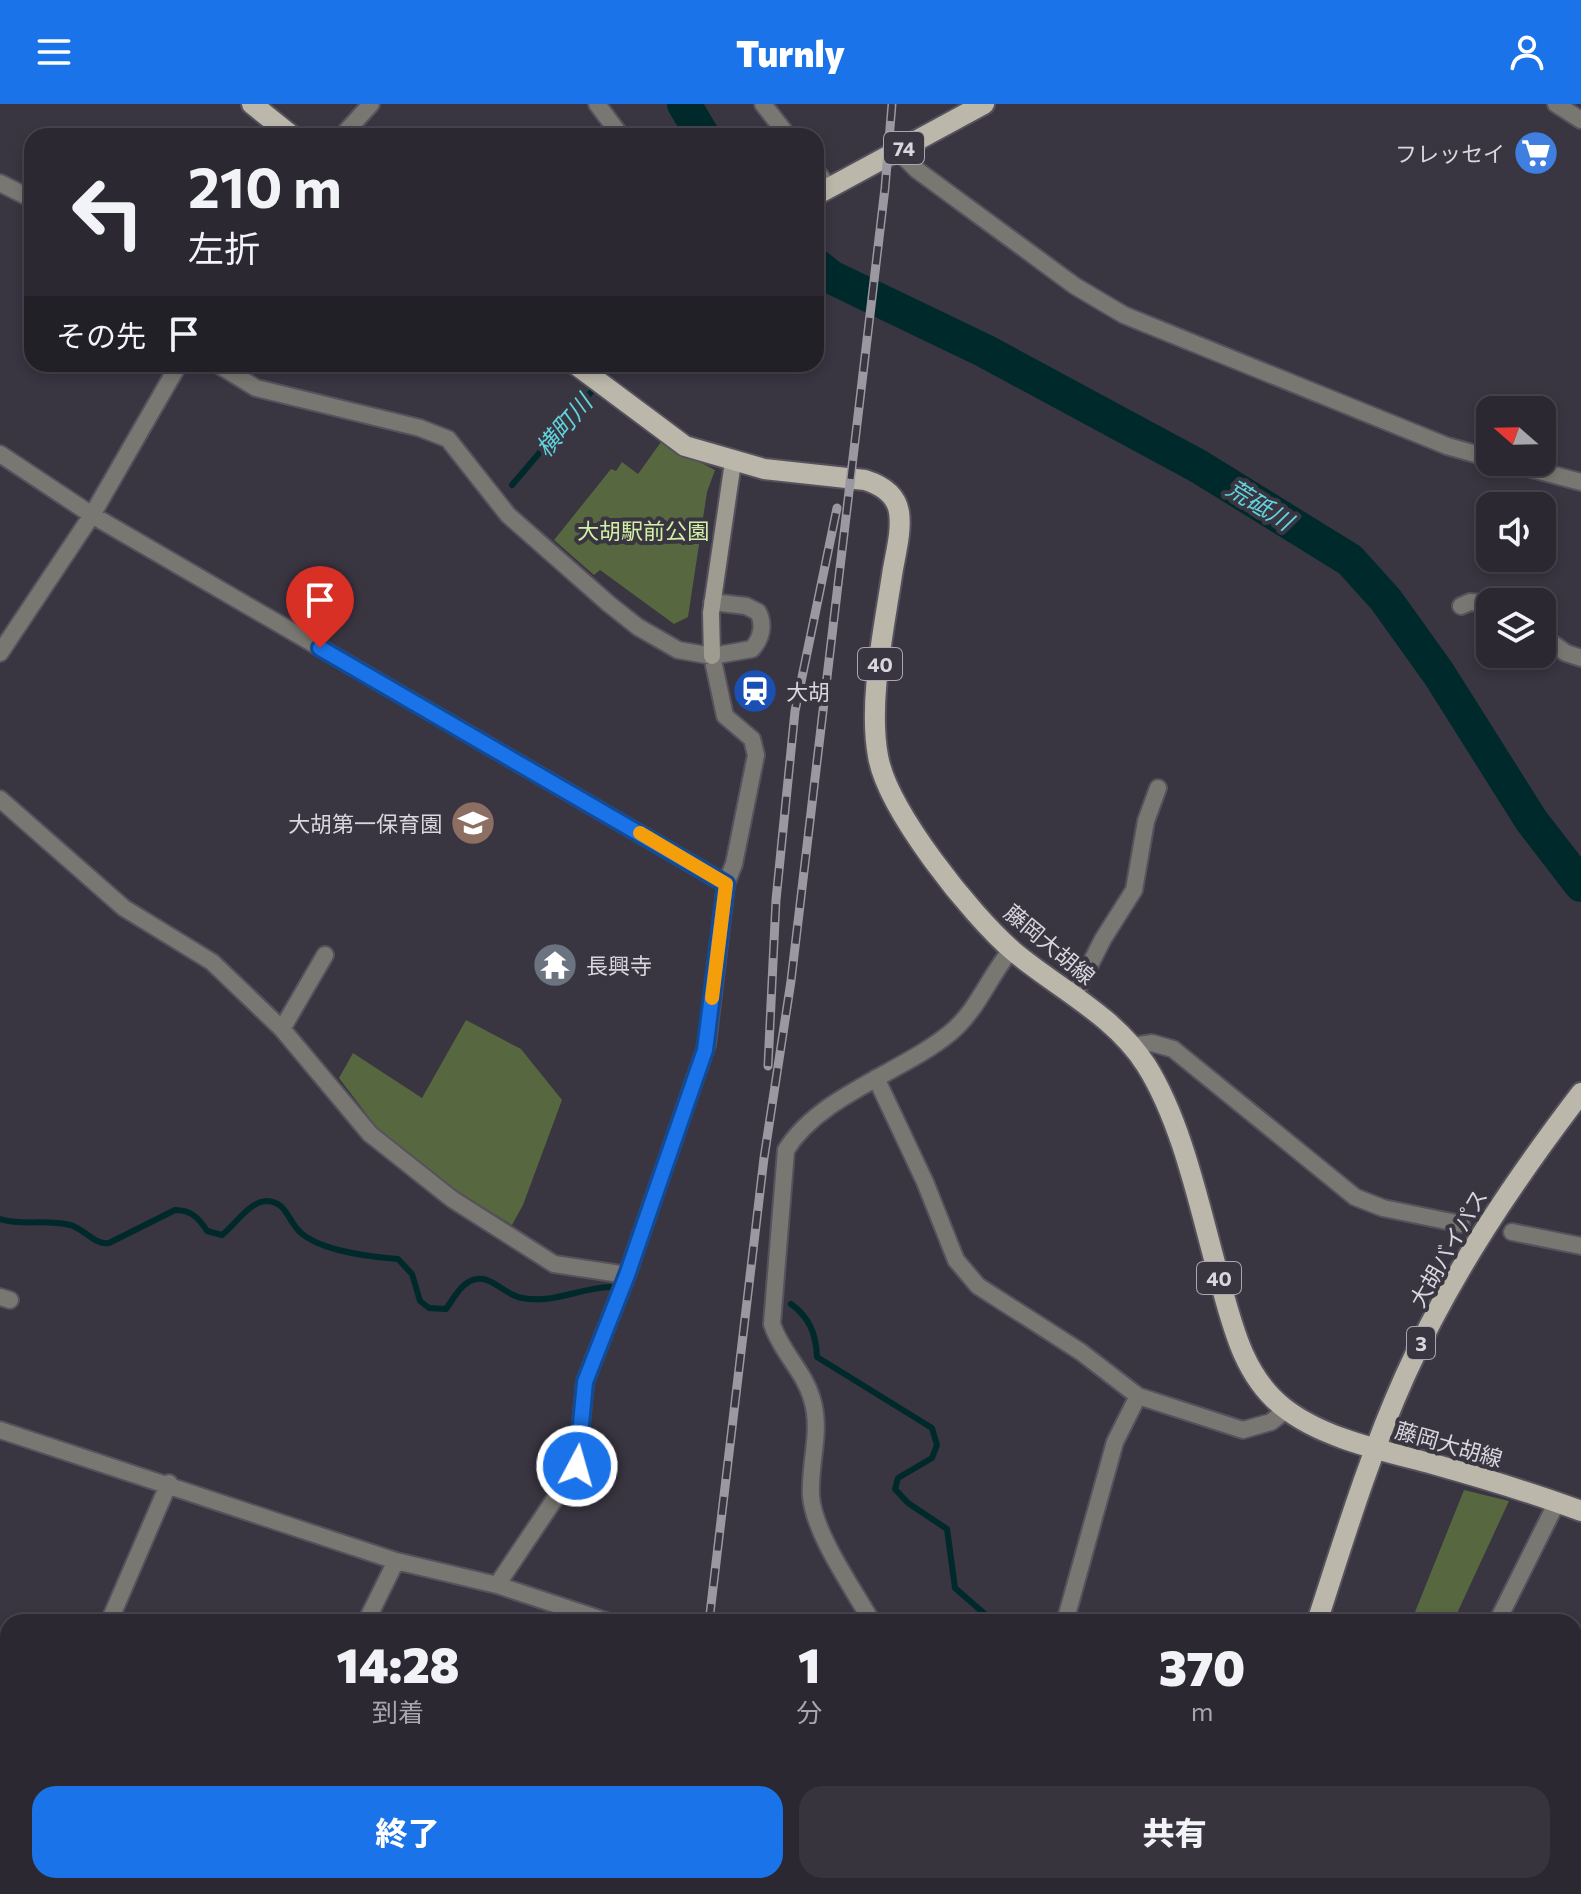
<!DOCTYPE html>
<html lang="ja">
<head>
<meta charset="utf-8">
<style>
  body { margin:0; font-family:Commissioner,"Noto Sans JP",sans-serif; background:#37343d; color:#f1f3f6; height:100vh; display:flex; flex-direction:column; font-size:30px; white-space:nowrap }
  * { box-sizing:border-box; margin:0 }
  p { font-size:26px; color:#a6a6ab }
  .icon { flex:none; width:44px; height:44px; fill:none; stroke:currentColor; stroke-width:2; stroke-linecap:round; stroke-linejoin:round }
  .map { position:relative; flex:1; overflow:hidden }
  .drawer { position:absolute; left:0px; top:1510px; width:1582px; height:280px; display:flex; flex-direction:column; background:#2b2831; border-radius:24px 24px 0 0; box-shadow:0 4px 12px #0003,0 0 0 2px #47444d }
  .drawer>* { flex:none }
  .guide { position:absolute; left:24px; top:24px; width:800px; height:244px; border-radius:24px; box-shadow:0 4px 12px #0003,0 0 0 2px #47444d; background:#2b2831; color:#f1f3f6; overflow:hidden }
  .needle { width:52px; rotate:290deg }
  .buttons { position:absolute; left:1476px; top:292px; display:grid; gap:16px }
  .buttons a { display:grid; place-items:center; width:80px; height:80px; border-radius:16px; background:#2b2831; box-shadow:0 4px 12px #0003,0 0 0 2px #47444d; font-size:40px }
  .pin { position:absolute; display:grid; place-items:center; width:68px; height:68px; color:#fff; margin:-82px -34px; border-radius:50% 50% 50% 0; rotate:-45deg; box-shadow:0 0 8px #0007 }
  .pin .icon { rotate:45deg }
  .me { position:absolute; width:88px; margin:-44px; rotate:6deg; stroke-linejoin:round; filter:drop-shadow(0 0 6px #0008) }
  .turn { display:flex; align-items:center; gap:28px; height:168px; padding:0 32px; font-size:36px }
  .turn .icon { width:104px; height:104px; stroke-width:2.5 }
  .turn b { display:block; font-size:56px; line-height:68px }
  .then { display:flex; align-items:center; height:76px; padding:0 32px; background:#0003; gap:16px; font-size:30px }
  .eta { display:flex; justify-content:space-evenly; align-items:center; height:136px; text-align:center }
  .eta b { font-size:48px; font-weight:800; line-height:56px }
  .action { display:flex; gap:16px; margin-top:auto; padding:16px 32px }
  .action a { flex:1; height:92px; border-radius:24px; background:#1a73e8; color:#fff; font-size:32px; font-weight:800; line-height:92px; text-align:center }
  .action a+a { background:#37343d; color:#f1f3f6 }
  header { display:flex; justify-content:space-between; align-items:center; height:104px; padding:0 32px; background:#1a73e8; color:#fff; font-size:36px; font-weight:800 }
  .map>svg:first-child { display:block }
  .green { fill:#57673f }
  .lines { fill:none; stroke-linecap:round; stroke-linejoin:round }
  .stream { stroke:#00292c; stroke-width:6 }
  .river { stroke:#00292c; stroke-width:34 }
  .minor-casing { stroke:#56525d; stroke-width:20 }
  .tertiary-casing { stroke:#56525d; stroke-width:20 }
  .secondary-casing { stroke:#56525d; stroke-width:20 }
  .primary-casing { stroke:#56525d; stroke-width:24 }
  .minor { stroke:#797771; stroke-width:16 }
  .tertiary { stroke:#797771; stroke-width:16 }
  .secondary { stroke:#9e9b91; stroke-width:16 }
  .primary { stroke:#bbb7aa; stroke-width:20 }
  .rail-casing { stroke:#9b98a1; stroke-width:9 }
  .rail { stroke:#393541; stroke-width:6; stroke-dasharray:18; stroke-linecap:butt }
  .route-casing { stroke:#114b97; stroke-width:20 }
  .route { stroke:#1a73e8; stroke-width:14 }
  .slow { stroke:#f59e0b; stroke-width:14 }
  .labels { text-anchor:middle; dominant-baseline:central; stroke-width:8; stroke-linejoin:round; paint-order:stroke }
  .shield { fill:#393541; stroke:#a9a6af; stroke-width:2 }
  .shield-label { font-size:20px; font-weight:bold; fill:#d9d7de }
  .poi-label { font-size:22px; fill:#d9d7de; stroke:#393541; text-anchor:end }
  .park-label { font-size:22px; fill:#d2f1a5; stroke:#393541 }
  .street-label { font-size:22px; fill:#d9d7de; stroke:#393541 }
  .water-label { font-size:24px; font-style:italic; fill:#60d4dc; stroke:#393541 }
</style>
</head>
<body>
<header><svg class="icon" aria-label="menu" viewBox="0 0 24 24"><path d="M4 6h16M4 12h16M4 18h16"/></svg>Turnly<svg class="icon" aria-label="person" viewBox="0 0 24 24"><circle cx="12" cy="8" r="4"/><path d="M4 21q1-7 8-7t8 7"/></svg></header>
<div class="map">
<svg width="1581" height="1790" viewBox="0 0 1581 1790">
  <rect width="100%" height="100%" fill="#393541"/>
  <path class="green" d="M661 338 715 366 707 388 688 513 674 520 600 466 594 471 554 436 611 365 616 367 622 358 638 370Z
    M466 916 521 945 562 996 523 1101 512 1121 457 1087 377 1024 339 974 353 949 422 994Z
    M1464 1386 1509 1397 1453 1518H1411Z"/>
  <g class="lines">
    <path class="stream" d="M512 381 615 260
      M0 1115C23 1122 46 1115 70 1121 85 1125 94 1141 109 1139L175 1106C191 1106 199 1114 207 1127L222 1131C234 1122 249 1098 266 1097 287 1097 288 1118 301 1129 322 1147 371 1153 398 1155L412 1170 420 1197 429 1204 446 1205C454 1194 462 1177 477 1175 492 1172 506 1192 522 1194 554 1200 579 1184 610 1183
      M791 1200C809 1213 816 1229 817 1253L932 1324 937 1341 932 1354 898 1374 895 1385 908 1399 947 1425 955 1484 994 1518
      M1400 1782 1404 1790"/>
    <path class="river" d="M684 0 703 32
      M816 161 831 173 985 247 1198 362 1350 456 1386 496 1439 570 1531 716 1581 781"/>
    <g class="minor-casing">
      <path id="minor" d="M597 0 621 32
        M763 0 788 32
        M1556 0 1581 16
        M342 32 371 0
        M898 47 917 66 1075 182 1124 211 1447 342 1490 354
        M816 67 829 83
        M0 79 32 95
        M217 260 256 284 420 324 448 335 508 411 609 500 638 523 678 546 712 552 725 612 752 635 756 651 734 760 726 780 707 940 627 1171 585 1278 577 1362 497 1481
        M0 350 92 411 726 780
        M1505 358 1581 378
        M1461 502 1470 498 1490 500
        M1542 532 1566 549 1581 554
        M0 549 92 411 179 260
        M0 695 124 804 212 858 282 925 370 1030 452 1095 554 1160 627 1171
        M1074 892 1103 835 1134 786 1146 717 1158 684
        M282 925 325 851
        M1133 942 1152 939 1173 945 1355 1093 1383 1104 1461 1120
        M876 974 925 1078 956 1156 978 1182 1081 1248 1138 1292 1243 1326 1271 1318 1286 1306
        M1512 1128 1581 1142
        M0 1193 10 1196
        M0 1326 396 1457 497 1481 609 1518
        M109 1518 169 1379
        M366 1518 396 1457
        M872 1518C853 1484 814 1430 811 1392 809 1360 822 1327 812 1295 804 1267 781 1248 772 1220L786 1046C820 991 903 968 950 929 978 906 989 872 1012 845
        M1065 1518 1115 1338 1138 1292
        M1497 1518 1557 1398
        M0 1701 8 1678
        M0 1780 8 1779
        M132 1782 173 1790
        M1483 1782 1488 1790
        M200 1790 202 1782
        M312 1790 316 1782
        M789 1790 795 1782"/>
    </g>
    <g class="tertiary-casing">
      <path id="tertiary" d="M712 552 752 545C761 535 765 521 758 508L746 502 712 498
        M989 1782 996 1790"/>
    </g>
    <g class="secondary-casing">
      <path id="secondary" d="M712 552 711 509 733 358"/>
    </g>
    <g class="primary-casing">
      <path id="primary" d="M252 0 292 32
        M816 91 984 0
        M575 260 685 342 764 365 865 376C881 381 896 390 899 408 902 428 895 451 892 471 884 525 868 598 878 652 887 706 971 811 1013 847 1057 884 1114 911 1146 961 1182 1018 1199 1101 1217 1166 1231 1215 1241 1270 1283 1303 1323 1335 1385 1347 1433 1360 1483 1374 1533 1389 1581 1407
        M1317 1518C1344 1435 1369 1352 1405 1272 1451 1170 1513 1078 1581 989
        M1231 1790 1234 1782"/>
    </g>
    <use href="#minor" class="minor"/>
    <use href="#tertiary" class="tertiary"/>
    <use href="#secondary" class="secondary"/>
    <use href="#primary" class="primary"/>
    <g class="rail-casing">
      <path id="rail" d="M768 962 776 796 795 607 837 404
        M709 1518 764 1054 791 877 885 84 892 0
        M681 1790V1782"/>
    </g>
    <use href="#rail" class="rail"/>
  </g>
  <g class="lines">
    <g class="route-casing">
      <path id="route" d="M320 544 726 780 705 946 627 1171 585 1278 577 1362"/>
    </g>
    <use href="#route" class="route"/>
    <path class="slow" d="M640 729 726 780 712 894"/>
  </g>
  <defs>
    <g id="supermarket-disc" transform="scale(2.3)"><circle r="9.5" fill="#3f7fe0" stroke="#393541"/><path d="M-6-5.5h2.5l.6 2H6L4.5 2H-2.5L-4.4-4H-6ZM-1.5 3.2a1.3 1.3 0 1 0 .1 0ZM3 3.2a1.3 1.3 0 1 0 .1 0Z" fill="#fff"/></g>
    <g id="station-disc" transform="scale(2.3)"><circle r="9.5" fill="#1a4fb4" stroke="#393541"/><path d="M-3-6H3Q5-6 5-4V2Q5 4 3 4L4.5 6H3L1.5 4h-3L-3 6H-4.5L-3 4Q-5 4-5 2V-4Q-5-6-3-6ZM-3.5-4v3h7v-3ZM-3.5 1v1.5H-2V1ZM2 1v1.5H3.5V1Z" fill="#fff"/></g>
    <g id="school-disc" transform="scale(2.3)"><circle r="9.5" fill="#8d6e63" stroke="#393541"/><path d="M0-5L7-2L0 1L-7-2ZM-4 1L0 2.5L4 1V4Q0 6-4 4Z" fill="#fff"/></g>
    <g id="temple-disc" transform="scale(2.3)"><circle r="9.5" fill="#6b7280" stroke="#393541"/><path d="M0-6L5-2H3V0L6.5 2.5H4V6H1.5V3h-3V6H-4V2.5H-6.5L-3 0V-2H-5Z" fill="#fff"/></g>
  </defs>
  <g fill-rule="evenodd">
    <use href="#supermarket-disc" x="1536" y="49"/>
    <use href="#station-disc" x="755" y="587"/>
    <use href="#school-disc" x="473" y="719"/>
    <use href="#temple-disc" x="555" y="861"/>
  </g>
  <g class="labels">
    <g class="shield">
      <rect x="884" y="28" width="40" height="32" rx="6"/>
      <rect x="858" y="544" width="44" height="32" rx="6"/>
      <rect x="1197" y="1158" width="44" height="32" rx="6"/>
      <rect x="1407" y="1223" width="28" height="32" rx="6"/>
    </g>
    <g class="shield-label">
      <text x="904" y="44">74</text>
      <text x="880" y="560">40</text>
      <text x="1219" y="1174">40</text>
      <text x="1421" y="1239">3</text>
    </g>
    <g class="poi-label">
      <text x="1505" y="49">フレッセイ</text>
      <text x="786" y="587" text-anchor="start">大胡</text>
      <text x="442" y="719">大胡第一保育園</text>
      <text x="586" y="861" text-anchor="start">長興寺</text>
    </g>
    <g class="park-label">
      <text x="643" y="426">大胡駅前公園</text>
    </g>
    <g class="street-label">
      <text transform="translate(1050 840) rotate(40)">藤岡大胡線</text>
      <text transform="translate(1448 1144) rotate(-60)">大胡バイパス</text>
      <text transform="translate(1449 1340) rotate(16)">藤岡大胡線</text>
    </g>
    <g class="water-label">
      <text transform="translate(563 321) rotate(-50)">横町川</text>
      <text transform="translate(1260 400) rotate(32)">荒砥川</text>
    </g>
  </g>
</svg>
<div class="buttons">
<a><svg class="needle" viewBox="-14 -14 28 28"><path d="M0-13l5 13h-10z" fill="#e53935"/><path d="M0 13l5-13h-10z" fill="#a6a6ab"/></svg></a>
<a><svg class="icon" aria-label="sound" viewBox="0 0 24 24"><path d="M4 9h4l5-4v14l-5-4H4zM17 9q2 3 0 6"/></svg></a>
<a><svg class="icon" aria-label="layers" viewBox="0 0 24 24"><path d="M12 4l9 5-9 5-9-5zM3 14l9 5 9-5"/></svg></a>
</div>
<div class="pin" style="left:320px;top:544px;background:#d93025"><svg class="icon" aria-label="arrive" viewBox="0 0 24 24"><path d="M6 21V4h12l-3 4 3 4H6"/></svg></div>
<svg class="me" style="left:577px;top:1362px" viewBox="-20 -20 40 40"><circle r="17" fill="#1a73e8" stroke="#fff" stroke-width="3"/><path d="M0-11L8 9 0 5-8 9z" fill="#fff"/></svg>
<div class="guide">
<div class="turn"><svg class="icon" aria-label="left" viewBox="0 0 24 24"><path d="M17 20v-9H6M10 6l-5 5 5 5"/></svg><div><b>210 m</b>左折</div></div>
<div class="then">その先<svg class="icon" aria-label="arrive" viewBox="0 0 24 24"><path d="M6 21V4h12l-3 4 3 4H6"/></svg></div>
</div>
<section class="drawer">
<div class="eta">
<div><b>14:28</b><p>到着</p></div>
<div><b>1</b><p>分</p></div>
<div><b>370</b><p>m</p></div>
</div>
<div class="action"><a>終了</a><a>共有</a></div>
</section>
</div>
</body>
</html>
